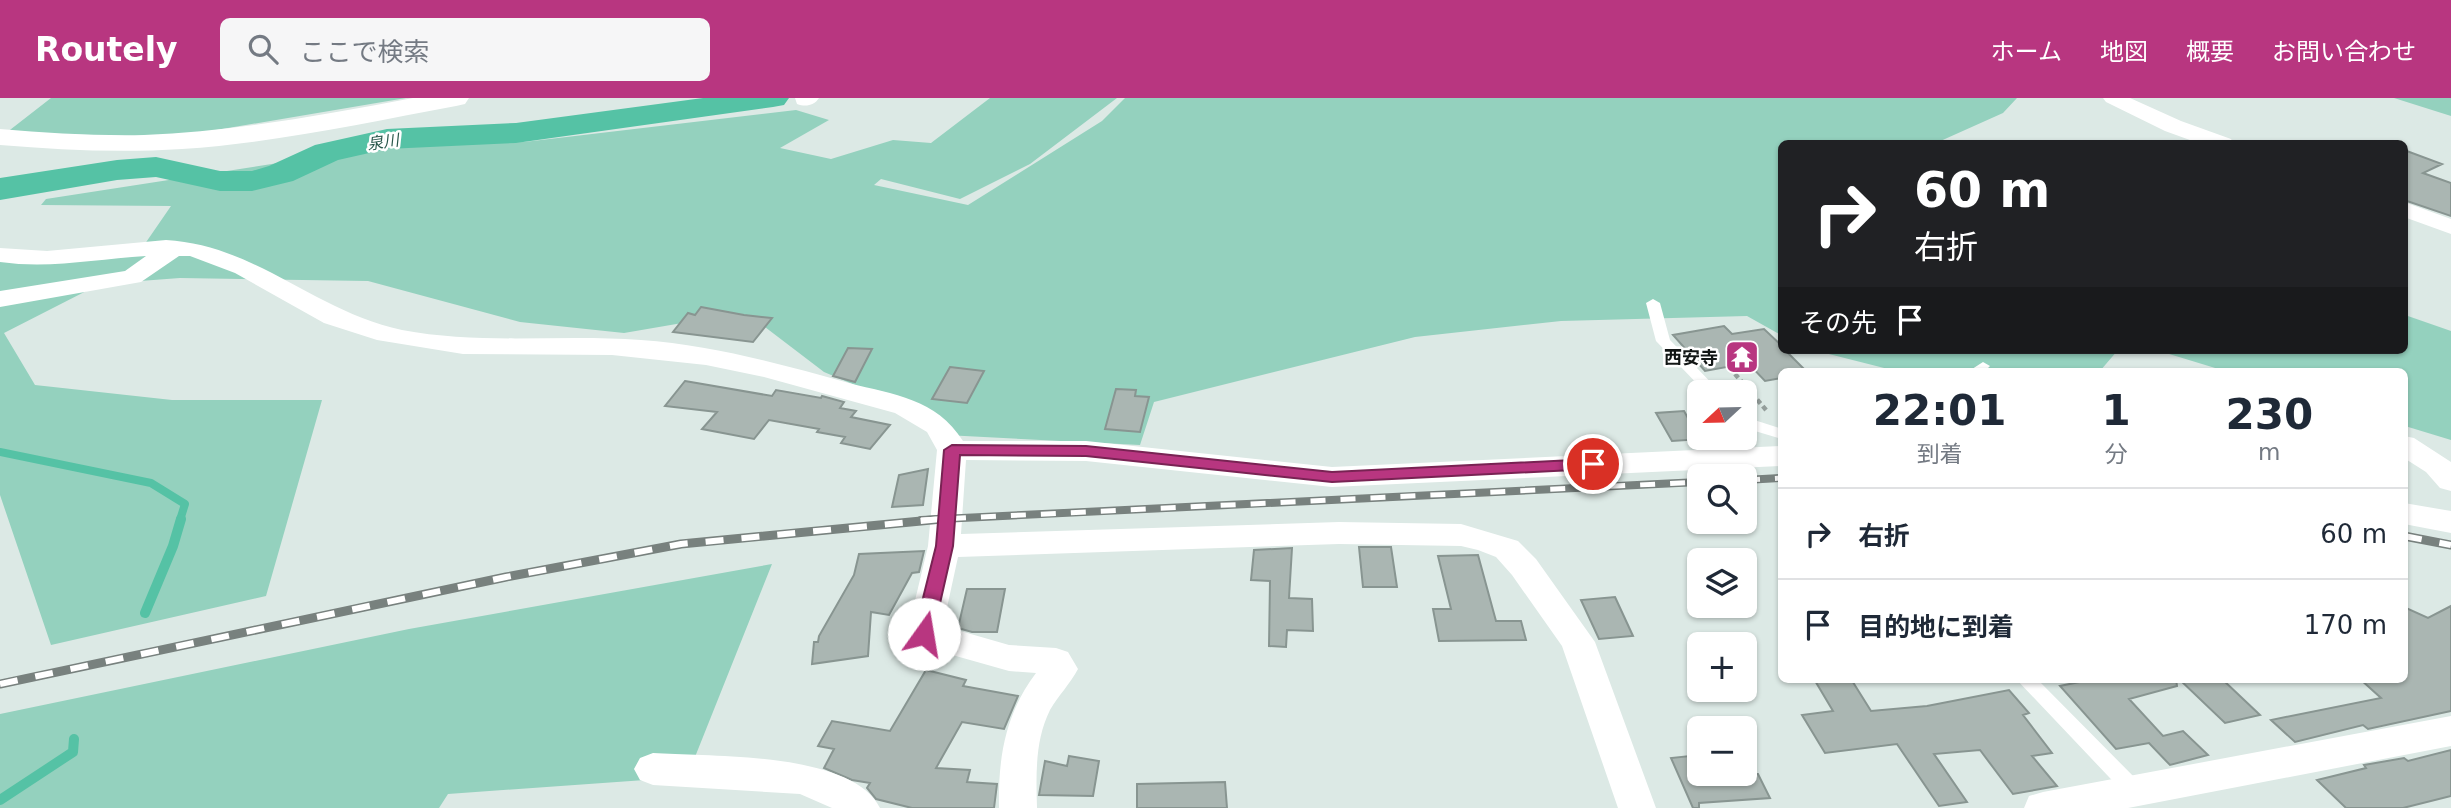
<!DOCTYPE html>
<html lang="ja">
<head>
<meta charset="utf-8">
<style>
  body { margin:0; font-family:"DejaVu Sans","Noto Sans JP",sans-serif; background:#f6f6f7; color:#1f2937; height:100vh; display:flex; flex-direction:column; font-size:26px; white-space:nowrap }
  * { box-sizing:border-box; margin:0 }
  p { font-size:23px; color:#747a83 }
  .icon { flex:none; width:38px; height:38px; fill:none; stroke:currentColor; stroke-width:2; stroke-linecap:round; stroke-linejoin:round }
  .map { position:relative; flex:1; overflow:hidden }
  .details { position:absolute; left:1778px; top:270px; width:630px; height:315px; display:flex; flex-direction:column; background:#fff; border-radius:10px; box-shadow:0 2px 5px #0004 }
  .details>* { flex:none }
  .guide { position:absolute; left:1778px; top:42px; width:630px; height:214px; border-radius:10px; box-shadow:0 2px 5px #0004; background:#202124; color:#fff; overflow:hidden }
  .needle { width:46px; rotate:248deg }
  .tools { position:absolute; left:1687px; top:282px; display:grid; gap:14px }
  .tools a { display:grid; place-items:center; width:70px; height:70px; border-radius:10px; background:#fff; box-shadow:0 2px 5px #0004; font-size:35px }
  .pin { position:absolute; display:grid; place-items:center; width:60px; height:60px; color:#fff; margin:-30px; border:4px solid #fff; border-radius:50%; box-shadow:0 2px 7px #0007 }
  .me { position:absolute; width:77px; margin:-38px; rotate:13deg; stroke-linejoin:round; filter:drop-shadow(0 0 5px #0008) }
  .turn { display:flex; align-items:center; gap:24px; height:147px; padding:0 21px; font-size:32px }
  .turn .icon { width:91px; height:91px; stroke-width:2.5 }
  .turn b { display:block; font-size:49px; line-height:60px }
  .then { display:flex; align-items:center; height:66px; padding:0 21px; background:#0003; gap:14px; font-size:26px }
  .eta { display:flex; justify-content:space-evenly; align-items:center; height:119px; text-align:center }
  .eta b { font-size:42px; font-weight:600; line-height:49px }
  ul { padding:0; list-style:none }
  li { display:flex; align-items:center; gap:21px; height:91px; padding:0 21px; border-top:2px solid #e0e1e3 }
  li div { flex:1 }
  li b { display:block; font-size:26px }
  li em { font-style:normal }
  header { display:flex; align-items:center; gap:42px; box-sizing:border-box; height:98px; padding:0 35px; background:#b83680; color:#fff }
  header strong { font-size:33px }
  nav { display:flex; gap:38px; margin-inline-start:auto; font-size:24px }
  .search { width:490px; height:63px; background:#f6f6f7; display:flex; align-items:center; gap:18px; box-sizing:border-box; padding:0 24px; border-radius:10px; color:#747a83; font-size:26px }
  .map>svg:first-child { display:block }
  .green { fill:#94d1be }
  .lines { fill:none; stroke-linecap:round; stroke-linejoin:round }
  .stream-far1 { stroke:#55c2a5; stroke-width:8 }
  .stream { stroke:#55c2a5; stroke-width:10 }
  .river { fill:#55c2a5; fill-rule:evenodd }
  .building { fill:#aab6b2; stroke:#889591; stroke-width:2 }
  .path { stroke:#949e9b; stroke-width:4.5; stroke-dasharray:5 3.5; stroke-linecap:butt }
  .lane { fill:#fff; fill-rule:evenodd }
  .street { fill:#fff; fill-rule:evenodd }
  .secondary { fill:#fff; fill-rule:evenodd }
  .rail-far1-casing { stroke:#78817e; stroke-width:8 }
  .rail-casing { stroke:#78817e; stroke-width:9 }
  .rail-far1 { stroke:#fff; stroke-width:5; stroke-dasharray:15; stroke-linecap:butt }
  .rail { stroke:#fff; stroke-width:6; stroke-dasharray:18; stroke-linecap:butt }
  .route { fill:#b83680; stroke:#782353; stroke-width:2 }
  .labels { text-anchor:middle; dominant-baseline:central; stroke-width:5; stroke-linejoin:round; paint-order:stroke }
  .far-water-label { font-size:16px; font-style:italic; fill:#29574b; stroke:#fff }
  .poi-label { font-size:18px; font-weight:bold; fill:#121615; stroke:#fff; text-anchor:end }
</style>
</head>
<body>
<header>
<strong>Routely</strong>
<div class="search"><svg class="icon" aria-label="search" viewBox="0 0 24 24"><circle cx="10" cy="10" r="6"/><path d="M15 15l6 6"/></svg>ここで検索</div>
<nav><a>ホーム</a><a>地図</a><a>概要</a><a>お問い合わせ</a></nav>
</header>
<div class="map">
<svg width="2451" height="710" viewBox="0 0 2451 710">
  <rect width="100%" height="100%" fill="#dce9e5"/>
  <path class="green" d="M51 0H406L175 39 6 35Z
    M990 0H1117L1030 66 960 101 881 81 874 87 968 107 1102 23 1125 0H2017L2003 15 1936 45 1782 46 1781 237 1747 218 1561 223 1415 239 1154 304 1140 347 945 337 895 304 824 274 752 219 688 224 624 235 520 224 368 183 180 180 100 186 4 235 35 287 172 302H322L266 498 51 547 0 397V155L140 153 171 108 41 107 46 101 381 49 524 44 796 12 829 22 780 50 831 61 893 42 931 45Z
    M2394 0H2451V18Z
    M2405 217 2451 233V342L2405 328 2404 273H2225L2156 252H2404Z
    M1813 252H2118L2100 273H1896Z
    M772 466 687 679 448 696 439 710H0V616L409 531Z"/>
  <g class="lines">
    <path class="stream-far1" d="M0 354 151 385 185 406 180 422"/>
    <path class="stream" d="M145 515 173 448 181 421
      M0 702 73 654 74 641"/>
    <path class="river" d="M703 0H789L784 7 773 9 516 45 387 51 338 62 293 83 252 93H220L156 79 117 82 0 102V80L117 62 156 59 220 73H252L269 68 315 47 387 31 516 25Z"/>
  </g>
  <path class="building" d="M2404 52 2442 66 2423 75 2451 85V118L2404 102Z
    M701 209 744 217 772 220 753 244 673 234 688 215 695 217Z
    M1724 228 1732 236 1764 231 1782 248V252H1785L1806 273H1782V280L1765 283 1748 265 1705 273 1673 237Z
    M848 250 872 251 855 284 833 278Z
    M950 269 984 273 967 305 932 301Z
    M685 283 772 298 776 292 821 300 822 298 844 304 840 310 856 313 851 319 890 327 870 351 841 345 845 339 817 334 819 331 769 322 754 341 702 331 717 314 665 308Z
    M1116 291 1136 292 1135 298 1149 299 1140 334 1105 331Z
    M1684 313 1699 340 1702 341 1672 343 1656 315Z
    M928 371 923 407 892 409 899 377Z
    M1359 449H1391L1397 489H1363Z
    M1292 450 1289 500 1312 501 1313 533 1287 532 1286 549 1269 548 1270 483 1251 482 1254 452Z
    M924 453 919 474 912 475 889 517 871 514 868 558 812 566 814 544H818L819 538 854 477 859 456Z
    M1478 457 1496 523H1521L1526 542 1439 543 1433 511H1451L1438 458Z
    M967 491H1005L997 534H972L958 530Z
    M1615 499 1633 538 1599 541 1581 502Z
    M2451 508V613L2368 631 2363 627 2295 644 2271 622 2381 600 2360 581H2404V509L2428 520Z
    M926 572 966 582 963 588 1018 598 1004 631 962 624 936 670 970 672 967 684 997 686 994 710H912L876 701 867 690 870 685 852 682 824 670 834 651 818 648 832 623 890 633Z
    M1814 581H1851L1871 613 1927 608 2009 592 2029 615 2023 617 2052 655 2032 658 2057 688 2013 696 1980 652 1934 656 1967 704 1939 708 1897 646 1825 655 1802 617 1833 613Z
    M2094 581H2176L2177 588 2129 601 2163 638 2183 633 2208 657 2170 667 2149 645 2116 651 2060 588Z
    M2179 581H2222L2260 617 2225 625Z
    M2451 652V698L2403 710H2346L2317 682 2366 670 2364 667 2404 660 2408 663Z
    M1699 657V676H1758L1770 700 1699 705V710H1693L1671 660Z
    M1069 658 1099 663 1093 698 1039 697 1045 663 1067 668Z
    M1225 684 1227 710H1137V686Z"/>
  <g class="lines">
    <path class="path" d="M1735 276 1767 313"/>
    <path class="lane" d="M1653 201 1660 205 1670 242 1720 294H1705L1656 243 1646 205Z
      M1983 264 1990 268 1985 273H1969Z
      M1745 319 1782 331V341L1745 330Z
      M2016 581H2037L2141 686 2144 692 2141 698 2134 700 2127 698Z"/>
    <path class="street" d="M795 0H819C814 8 805 9 797 6Z
      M2103 0H2130L2181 23 2231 41 2234 46H2201L2165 33 2106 4Z
      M2404 104 2451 121V136L2404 119Z
      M166 142C256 147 316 214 402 232 481 247 561 236 641 242 712 247 780 266 849 285 894 297 936 300 963 343H1086L1332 369 1782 348V368L1332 389 1086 363 966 362 961 436 1339 424 1461 426 1518 443 1536 461 1595 544 1656 710H1618L1562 548 1512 477 1496 459 1478 452 1461 448 1339 446 958 459 943 528 1009 547 1056 550 1068 554 1078 571C1070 586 1058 598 1050 612 1035 642 1036 677 1037 710H999C998 660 1005 616 1036 575L1009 573 924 549 912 545 907 536 928 448 937 352 927 334 895 315 764 279 706 267 612 257 463 256 377 242 324 225 235 175 190 158H179L141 184 0 209V193L125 173 146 158C96 161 50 171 0 164V150L47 153Z
      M2404 338 2414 340 2451 364V393L2440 390 2426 374 2404 360Z
      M2404 405 2451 413V435L2404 426Z
      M2451 618V648L2128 710H2024L2029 698 2043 694Z
      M653 655C710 659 852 653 880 710H832L800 696 653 687 640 682 634 671 640 660Z"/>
    <path class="secondary" d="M413 0H469L465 6 456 8C365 25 274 45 182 51 121 55 61 52 0 47V31C48 35 96 38 144 37 235 33 324 17 413 0Z"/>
    <g class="rail-far1-casing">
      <path id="rail-far1" d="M1745 382 1782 380
        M921 422 1699 384"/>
    </g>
    <g class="rail-casing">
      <path id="rail" d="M2404 438 2451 447
        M0 586 506 479 681 446 942 421"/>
    </g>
    <use href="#rail-far1" class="rail-far1"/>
    <use href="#rail" class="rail"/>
  </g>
  <path class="route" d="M952 347 1086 348 1332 374 1593 361 1601 366 1593 371 1332 384 1086 358 960 357 953 448 933 536 930 541H917L914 536 936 448 944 352Z"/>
  <defs>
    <g id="temple-square" transform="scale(1.75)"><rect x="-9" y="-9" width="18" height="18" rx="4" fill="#b83680" stroke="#fff"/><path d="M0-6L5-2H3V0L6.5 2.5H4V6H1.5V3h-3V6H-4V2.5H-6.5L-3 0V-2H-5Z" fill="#fff"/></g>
  </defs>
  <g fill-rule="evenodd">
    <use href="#temple-square" x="1742" y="259"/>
  </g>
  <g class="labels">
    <g class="far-water-label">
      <text transform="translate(383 44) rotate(-8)">泉川</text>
    </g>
    <g class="poi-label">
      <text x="1718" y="259">西安寺</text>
    </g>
  </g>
</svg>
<div class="tools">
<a><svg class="needle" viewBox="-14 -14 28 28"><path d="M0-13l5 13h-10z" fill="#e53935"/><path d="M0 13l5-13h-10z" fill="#747a83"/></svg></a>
<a><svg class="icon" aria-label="search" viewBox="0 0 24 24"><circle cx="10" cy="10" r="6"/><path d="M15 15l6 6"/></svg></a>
<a><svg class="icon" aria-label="layers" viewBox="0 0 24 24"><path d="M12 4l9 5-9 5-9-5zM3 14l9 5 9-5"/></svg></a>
<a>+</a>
<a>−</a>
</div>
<div class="pin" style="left:1593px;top:366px;background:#d93025"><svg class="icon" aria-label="arrive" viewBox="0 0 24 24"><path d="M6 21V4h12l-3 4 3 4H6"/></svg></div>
<svg class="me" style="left:924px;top:536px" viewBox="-20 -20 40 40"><circle r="19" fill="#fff"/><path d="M0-13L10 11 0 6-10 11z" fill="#b83680"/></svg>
<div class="guide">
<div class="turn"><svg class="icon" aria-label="right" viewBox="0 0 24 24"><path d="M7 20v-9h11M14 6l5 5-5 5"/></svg><div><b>60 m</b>右折</div></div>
<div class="then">その先<svg class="icon" aria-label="arrive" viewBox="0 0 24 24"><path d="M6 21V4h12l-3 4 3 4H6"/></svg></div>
</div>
<section class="details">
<div class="eta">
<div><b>22:01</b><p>到着</p></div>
<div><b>1</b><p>分</p></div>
<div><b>230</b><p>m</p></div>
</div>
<ul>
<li><svg class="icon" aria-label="right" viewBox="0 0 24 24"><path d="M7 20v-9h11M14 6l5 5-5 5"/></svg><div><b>右折</b></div><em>60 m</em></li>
<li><svg class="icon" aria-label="arrive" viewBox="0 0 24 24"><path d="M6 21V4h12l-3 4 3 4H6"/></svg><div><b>目的地に到着</b></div><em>170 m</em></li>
</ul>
</section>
</div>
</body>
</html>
